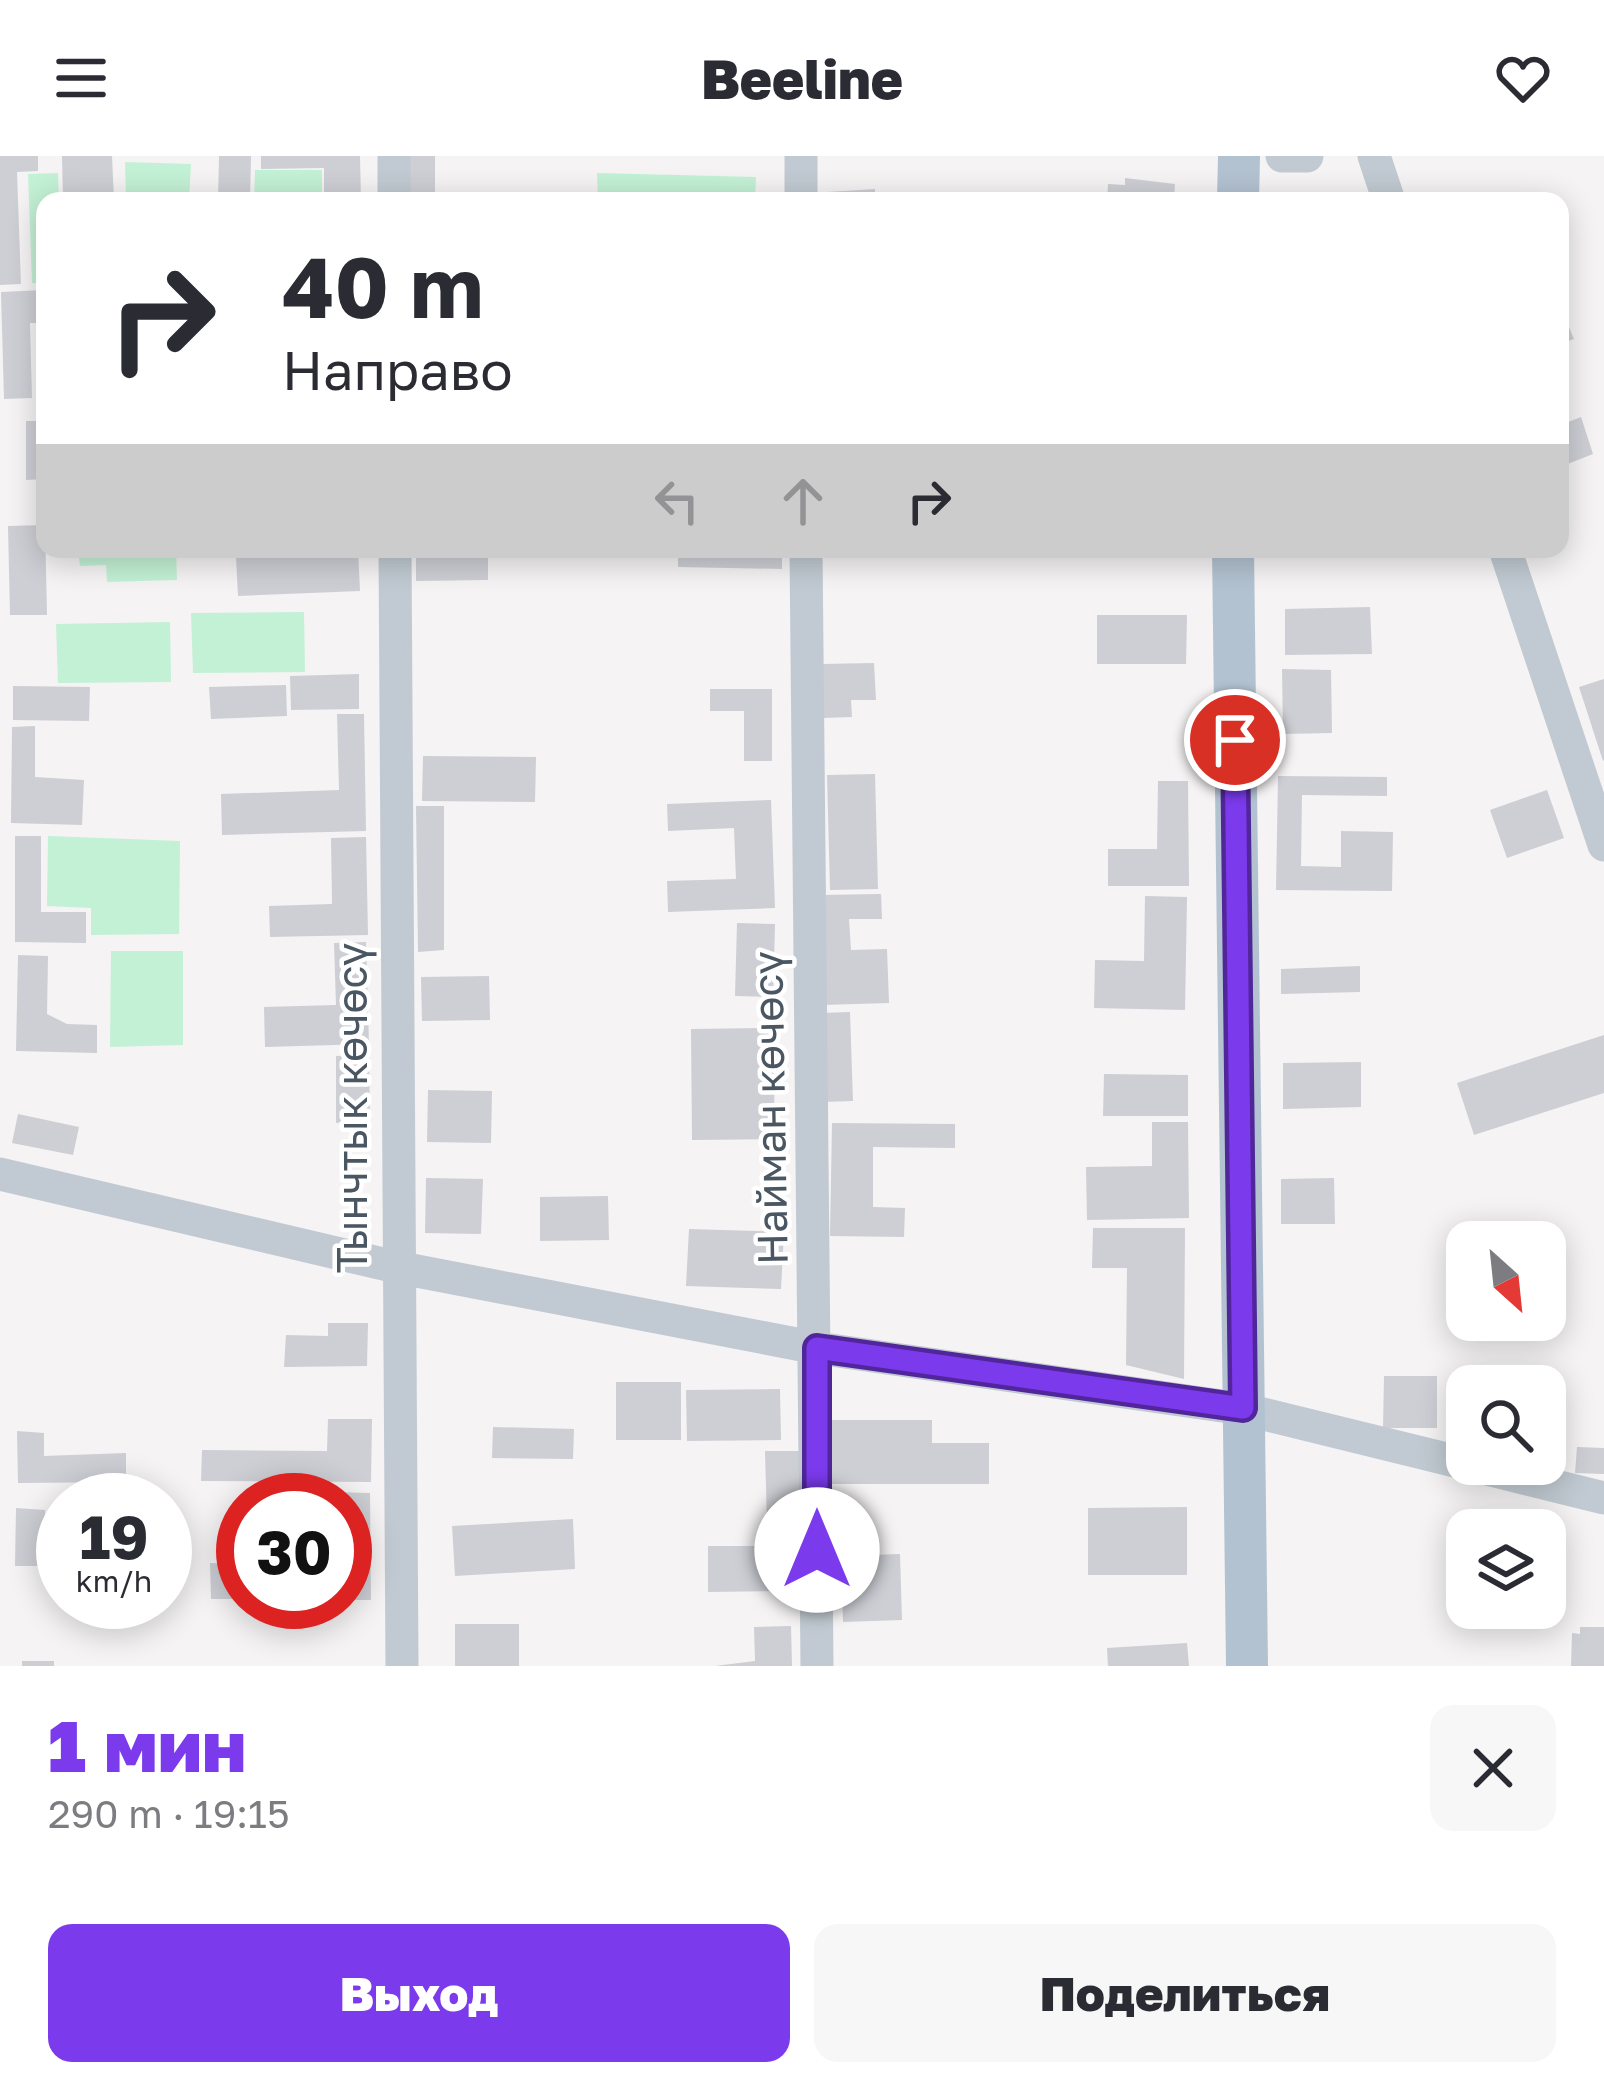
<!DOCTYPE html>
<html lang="ru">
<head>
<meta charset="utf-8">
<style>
  body { margin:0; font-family:"Golos Text",sans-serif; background:#f7f7f7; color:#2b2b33; height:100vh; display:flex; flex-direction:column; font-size:45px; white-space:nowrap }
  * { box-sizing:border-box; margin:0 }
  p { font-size:39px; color:#7c7c81 }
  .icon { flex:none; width:66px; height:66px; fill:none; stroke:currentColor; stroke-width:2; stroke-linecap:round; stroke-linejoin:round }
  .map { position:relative; height:1510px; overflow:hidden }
  .panel { display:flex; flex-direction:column; background:#fff; flex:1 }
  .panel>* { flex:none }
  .banner { position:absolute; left:36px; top:36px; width:1533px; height:366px; border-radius:24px; box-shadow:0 6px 30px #0003; background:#fff; color:#2b2b33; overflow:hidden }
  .needle { width:78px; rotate:153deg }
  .tools { position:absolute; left:1446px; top:1065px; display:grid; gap:24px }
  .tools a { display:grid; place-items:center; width:120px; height:120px; border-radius:24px; background:#fff; box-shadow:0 6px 30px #0003; font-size:60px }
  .speed { position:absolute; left:36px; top:1317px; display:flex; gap:24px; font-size:60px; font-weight:700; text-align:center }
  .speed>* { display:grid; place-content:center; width:156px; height:156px; border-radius:50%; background:#fff; box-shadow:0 6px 30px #0003; line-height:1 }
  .speed small { font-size:30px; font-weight:400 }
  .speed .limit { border:18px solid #d22; background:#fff; color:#111 }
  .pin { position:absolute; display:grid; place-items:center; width:102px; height:102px; color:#fff; margin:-51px; border:6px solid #fff; border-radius:50%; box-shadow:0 3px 12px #0007 }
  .me { position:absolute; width:132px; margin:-66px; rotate:0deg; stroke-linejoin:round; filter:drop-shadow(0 0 9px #0008) }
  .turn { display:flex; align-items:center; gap:42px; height:252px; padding:0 48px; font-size:54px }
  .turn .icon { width:156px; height:156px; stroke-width:2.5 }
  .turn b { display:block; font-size:84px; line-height:102px }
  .lanes { display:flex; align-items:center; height:114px; padding:0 48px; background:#0003; justify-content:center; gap:60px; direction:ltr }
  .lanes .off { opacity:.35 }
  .round { display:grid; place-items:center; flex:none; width:126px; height:126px; border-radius:24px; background:#f7f7f7 }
  .overview { display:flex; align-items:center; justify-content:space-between; height:204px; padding:0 48px }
  h1 { font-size:72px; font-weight:800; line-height:90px; color:#7c3aed }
  .action { display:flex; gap:24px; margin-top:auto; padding:24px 48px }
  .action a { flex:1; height:138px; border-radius:24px; background:#7c3aed; color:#fff; font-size:48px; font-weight:800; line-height:138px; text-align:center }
  .action a+a { background:#f7f7f7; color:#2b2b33 }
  header { display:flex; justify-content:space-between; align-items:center; height:156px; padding:0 48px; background:#fff; font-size:54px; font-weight:800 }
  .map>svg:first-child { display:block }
  .green { fill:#c3f1d5 }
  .building { fill:#cdcfd5 }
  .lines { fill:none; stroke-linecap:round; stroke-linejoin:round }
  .minor { stroke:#c1cad2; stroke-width:33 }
  .major { stroke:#b3c2d1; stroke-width:42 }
  .route-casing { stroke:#51269a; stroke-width:30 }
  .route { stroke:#7c3aed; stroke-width:21 }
  .labels { text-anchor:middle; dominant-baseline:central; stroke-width:9; stroke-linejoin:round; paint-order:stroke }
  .street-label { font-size:42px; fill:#4a5661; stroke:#fff }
</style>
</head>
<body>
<header><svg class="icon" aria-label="menu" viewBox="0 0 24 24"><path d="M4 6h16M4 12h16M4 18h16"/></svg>Beeline<svg class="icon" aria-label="heart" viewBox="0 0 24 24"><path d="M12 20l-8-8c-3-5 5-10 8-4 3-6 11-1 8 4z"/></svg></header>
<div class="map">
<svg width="1604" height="1510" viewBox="0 0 1604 1510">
  <rect width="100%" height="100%" fill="#f5f3f3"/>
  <path class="green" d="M125 6 191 8 189 45H126Z
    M255 14H322V45H254Z
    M58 17 59 45H45V127H32L28 18Z
    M597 17 756 21 755 45H598Z
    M78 393H176L177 424 107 426 106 409 80 410Z
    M304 456 305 516 193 517 191 457Z
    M170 466 171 526 58 527 56 468Z
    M48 680 180 685 179 778 91 779V752L47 750Z
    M111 795H183V889L110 891Z"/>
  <path class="building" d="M0 0H38V15L17 16 21 128 0 129Z
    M62 0H112L114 45H63Z
    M219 0H251L250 45H218Z
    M261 0H360L361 45H324V12L261 13Z
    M408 0H435V45H408Z
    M1125 22 1175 28 1174 45H1107L1108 28 1125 29Z
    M875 33V45H827V36Z
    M45 134V167H30L32 242 4 243 1 136Z
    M1560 150 1574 183 1560 188Z
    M1581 261 1593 298 1560 311V269Z
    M26 265H45V323L26 324Z
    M45 369 47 459H10L8 370Z
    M416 393H488V424L416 425Z
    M678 393H782V413L678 411Z
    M358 394 360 435 238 440 236 401Z
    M1370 451 1372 498 1285 499V453Z
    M1097 459H1187L1186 508H1097Z
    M874 507 876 544H851L852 561 823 562 822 508Z
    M1282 513 1331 514 1332 577 1283 578Z
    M359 518V553L291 554 290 520Z
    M1604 523V604L1603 605 1579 531Z
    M286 529 287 560 211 563 209 531Z
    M13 530 90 531 89 565 13 564Z
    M710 533H772V605H744V555H710Z
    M337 558H364L366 675 222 679 221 638 339 634Z
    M35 570V621L84 624 82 669 11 667 12 571Z
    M423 600 536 601 535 646 422 645Z
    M875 618 878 733 830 734 827 619Z
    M1278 620 1387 621V640L1302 639 1301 710 1341 711V675L1393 676 1392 735 1276 734Z
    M1158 625H1188L1189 730H1108V693H1157Z
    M1547 634 1564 682 1507 702 1490 654Z
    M771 644 775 752 668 756 667 725 736 723 734 672 668 675 667 648Z
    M416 650H444V794L418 796Z
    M15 680H41V756H86V787L15 786Z
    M366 681 368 779 270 781 269 750 332 748 331 682Z
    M881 738 882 763H849L851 794 887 793 889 847 822 849 821 739Z
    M1145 740 1187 741 1185 854 1094 852 1095 804 1144 805Z
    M737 767 775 768 773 841 735 840Z
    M366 786 369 888 265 891 264 851 336 849 334 787Z
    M18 799 48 800 47 858 67 868 97 869V897L16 895Z
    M1360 810V836L1281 838V813Z
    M489 820 490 864 422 865 421 821Z
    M850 856 853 945 823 946 821 857Z
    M773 872 775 983 692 984 691 873Z
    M1604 879V937L1474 979 1457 927Z
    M369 899 370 963 336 967V900Z
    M1361 906V951L1283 953V907Z
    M1104 918 1188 919V960H1103Z
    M428 934 492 935 491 987 427 986Z
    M18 958 79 971 73 999 12 987Z
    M1152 966H1188L1189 1062 1087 1064 1086 1011 1152 1010Z
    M832 967 955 968V992L873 991V1051L905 1052 904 1081 830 1080Z
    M426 1022 483 1023 481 1078 425 1077Z
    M1334 1022 1335 1068H1281V1023Z
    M608 1040 609 1084 540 1085V1041Z
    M1093 1072H1185L1184 1223 1126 1209 1127 1112H1092Z
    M689 1073 784 1076 781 1133 686 1130Z
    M328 1167H368L367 1210 284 1211 286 1179 328 1180Z
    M1384 1220H1437V1272H1383Z
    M616 1226H681V1284H616Z
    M780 1233 781 1284 687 1285 686 1234Z
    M1545 1246H1555L1558 1296H1545Z
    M328 1263H372L371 1326 201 1325 202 1294 327 1295Z
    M828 1264H932V1287H989V1328H827Z
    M493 1271 574 1273 573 1303 492 1302Z
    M17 1275 44 1277V1300L126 1297V1326L18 1327Z
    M1577 1291 1604 1292V1318L1575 1317Z
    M765 1295H801L803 1367 767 1368Z
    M334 1336 370 1337 371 1444H345V1344H334Z
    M1187 1351V1419H1088V1352Z
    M16 1352 45 1354V1410H15Z
    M573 1363 575 1413 455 1420 452 1370Z
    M708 1390H785V1435L708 1436Z
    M900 1398 902 1464 843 1466 841 1400Z
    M210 1407 243 1408V1443H211Z
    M455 1468H519V1510H455Z
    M791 1470 792 1510H715L755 1505 754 1471Z
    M1580 1471H1604V1510H1571L1572 1477 1580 1478Z
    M1187 1487 1189 1510H1108L1107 1492Z
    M22 1505H54V1510H22Z"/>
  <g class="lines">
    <path class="minor" d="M394 0V45
      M801 0V45
      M1282 0H1307
      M1374 0 1389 45
      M395 393 402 1510
      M806 393 817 1510
      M1505 393 1604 689
      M0 1018 396 1111 817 1192 1243 1253 1467 1308
      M1467 1308 1604 1342"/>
    <path class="major" d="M1238 45 1239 0
      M1233 393 1247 1510"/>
  </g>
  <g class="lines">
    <g class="route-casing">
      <path id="route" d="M817 1394V1192L1243 1252 1235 584"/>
    </g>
    <use href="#route" class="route"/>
  </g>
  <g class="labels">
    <g class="street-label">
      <text transform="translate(351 952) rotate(-90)">Тынчтык көчөсү</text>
      <text transform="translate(769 952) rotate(-91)">Найман көчөсү</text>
    </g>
  </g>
</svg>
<div class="tools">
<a><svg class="needle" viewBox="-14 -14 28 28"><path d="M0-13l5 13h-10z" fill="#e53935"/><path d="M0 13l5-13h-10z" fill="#7c7c81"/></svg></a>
<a><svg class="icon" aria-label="search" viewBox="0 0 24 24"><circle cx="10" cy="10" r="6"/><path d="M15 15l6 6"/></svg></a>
<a><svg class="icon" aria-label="layers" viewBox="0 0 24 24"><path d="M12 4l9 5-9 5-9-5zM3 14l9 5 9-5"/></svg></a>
</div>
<div class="speed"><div>19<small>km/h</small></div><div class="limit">30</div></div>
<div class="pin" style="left:1235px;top:584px;background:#d93025"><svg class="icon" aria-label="arrive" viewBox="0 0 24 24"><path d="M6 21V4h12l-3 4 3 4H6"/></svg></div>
<svg class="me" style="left:817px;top:1394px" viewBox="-20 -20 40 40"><circle r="19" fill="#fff"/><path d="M0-13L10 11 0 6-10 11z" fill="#7c3aed"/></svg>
<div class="banner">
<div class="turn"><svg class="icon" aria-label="right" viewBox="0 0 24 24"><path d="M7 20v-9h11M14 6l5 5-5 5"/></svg><div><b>40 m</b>Направо</div></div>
<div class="lanes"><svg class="icon off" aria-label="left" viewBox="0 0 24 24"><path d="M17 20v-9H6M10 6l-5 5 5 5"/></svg><svg class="icon off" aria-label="ahead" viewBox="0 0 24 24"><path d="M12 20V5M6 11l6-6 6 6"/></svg><svg class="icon" aria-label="right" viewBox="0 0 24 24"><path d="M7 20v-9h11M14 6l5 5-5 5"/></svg></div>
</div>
</div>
<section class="panel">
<div class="overview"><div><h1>1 мин</h1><p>290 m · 19:15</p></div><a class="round"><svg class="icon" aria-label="close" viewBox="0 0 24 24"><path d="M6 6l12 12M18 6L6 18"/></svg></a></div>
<div class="action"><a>Выход</a><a>Поделиться</a></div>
</section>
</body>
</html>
